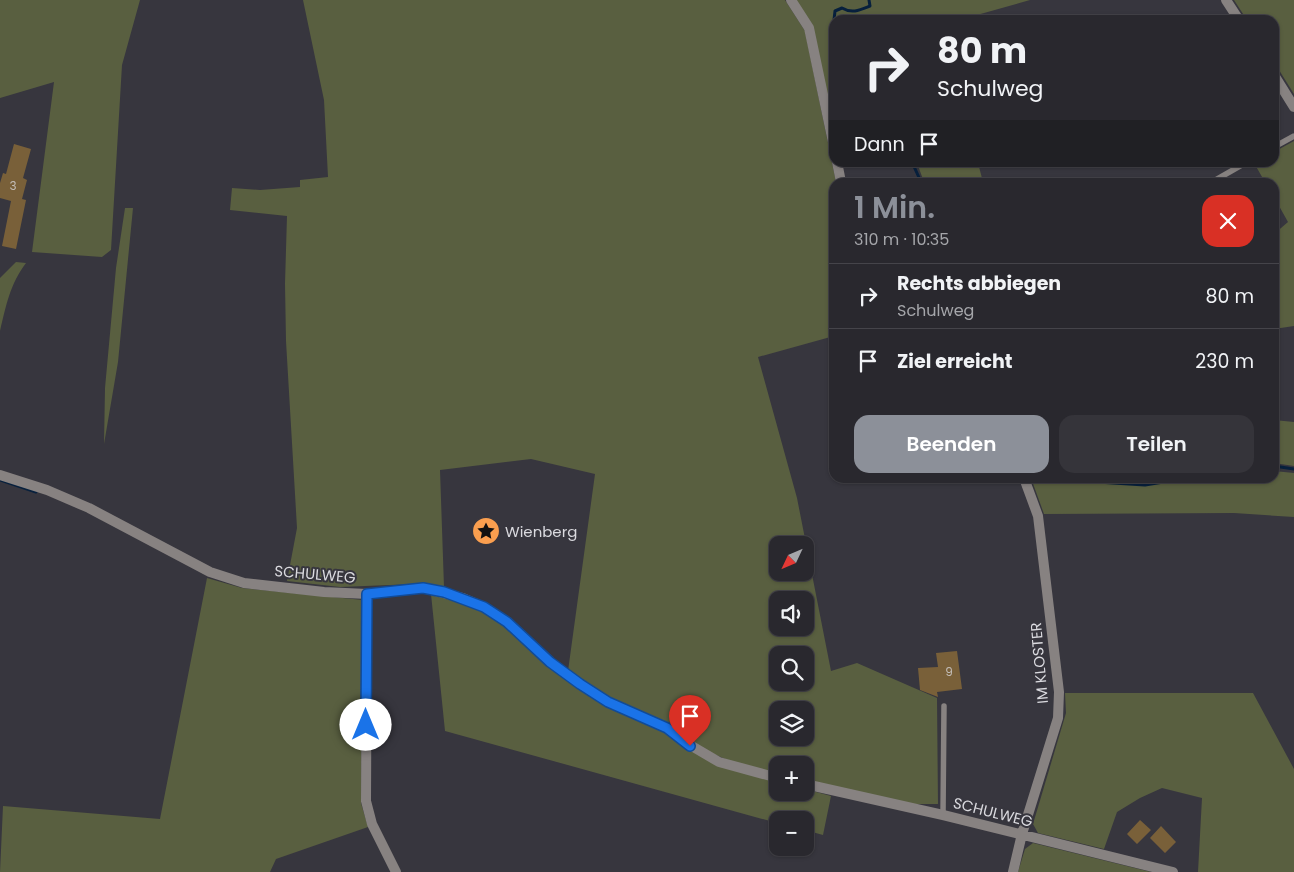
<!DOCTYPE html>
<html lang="de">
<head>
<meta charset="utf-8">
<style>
  body { margin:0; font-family:Poppins,sans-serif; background:#35343a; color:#f1f3f6; height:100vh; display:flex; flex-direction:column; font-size:19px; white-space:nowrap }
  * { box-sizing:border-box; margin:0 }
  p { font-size:16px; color:#a5a6aa }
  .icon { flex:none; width:28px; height:28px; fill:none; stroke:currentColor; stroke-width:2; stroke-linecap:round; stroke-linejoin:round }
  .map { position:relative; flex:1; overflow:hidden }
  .panel { position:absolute; left:829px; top:178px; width:450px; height:305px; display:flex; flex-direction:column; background:#29282e; border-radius:15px; box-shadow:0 1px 4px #0004,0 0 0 1px #45444a }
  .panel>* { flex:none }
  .banner { position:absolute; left:829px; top:15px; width:450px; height:152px; border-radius:15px; box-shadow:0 1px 4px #0004,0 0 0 1px #45444a; background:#29282e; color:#f1f3f6; overflow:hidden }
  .needle { width:32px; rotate:226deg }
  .controls { position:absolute; left:769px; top:536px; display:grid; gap:10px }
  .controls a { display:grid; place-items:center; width:45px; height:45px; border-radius:10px; background:#29282e; box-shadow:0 1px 4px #0004,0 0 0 1px #45444a; font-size:25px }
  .pin { position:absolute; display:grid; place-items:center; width:42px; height:42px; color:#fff; margin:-51px -21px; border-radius:50% 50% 50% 0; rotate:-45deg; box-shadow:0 0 5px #0007 }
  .pin .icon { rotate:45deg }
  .me { position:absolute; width:55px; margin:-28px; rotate:0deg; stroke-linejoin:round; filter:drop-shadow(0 0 4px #0008) }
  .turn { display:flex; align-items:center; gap:18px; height:105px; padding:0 25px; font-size:22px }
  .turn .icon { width:65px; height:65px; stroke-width:2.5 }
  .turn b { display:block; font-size:35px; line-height:42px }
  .then { display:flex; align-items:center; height:48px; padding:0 25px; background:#0003; gap:10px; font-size:19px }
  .round { display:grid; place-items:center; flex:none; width:52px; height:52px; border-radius:15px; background:#35343a }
  .headline { display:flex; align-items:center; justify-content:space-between; height:85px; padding:0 25px }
  h1 { font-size:30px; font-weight:600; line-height:38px; color:#8c9099 }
  .cta { display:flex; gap:10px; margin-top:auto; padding:10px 25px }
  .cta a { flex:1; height:58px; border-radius:15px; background:#8c9099; color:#fff; font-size:20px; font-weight:600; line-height:58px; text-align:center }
  .cta a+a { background:#35343a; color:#f1f3f6 }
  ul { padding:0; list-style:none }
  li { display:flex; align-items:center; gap:15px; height:65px; padding:0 25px; border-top:1px solid #45444a }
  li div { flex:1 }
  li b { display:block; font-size:19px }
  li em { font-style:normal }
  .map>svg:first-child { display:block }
  .green { fill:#595f40; fill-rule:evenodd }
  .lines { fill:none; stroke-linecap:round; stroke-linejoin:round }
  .stream { stroke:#07203d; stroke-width:3 }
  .building { fill:#796039 }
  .service { stroke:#878281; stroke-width:5.5 }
  .minor { stroke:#878281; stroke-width:10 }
  .route-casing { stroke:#114b97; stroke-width:12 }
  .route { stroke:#1a73e8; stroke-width:9 }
  .labels { text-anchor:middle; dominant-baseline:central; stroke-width:4; stroke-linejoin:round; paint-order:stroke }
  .number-label { font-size:12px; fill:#c2bcb6 }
  .poi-label { font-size:15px; fill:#dadadf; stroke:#37363e; text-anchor:start }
  .street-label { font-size:15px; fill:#dadadf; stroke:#37363e }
</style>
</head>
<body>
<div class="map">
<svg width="1294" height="872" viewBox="0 0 1294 872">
  <rect width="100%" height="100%" fill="#37363e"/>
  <path class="green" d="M0 0H140L122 65 111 250 102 257 32 252 54 82 0 98Z
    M303 0H785L805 31 836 182H834V336L758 357 797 498 831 671 857 663 937 698 938 804H910L805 780V765H778L777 774 721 759 610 699 568 671 595 474 531 459 440 470 444 587 415 584 340 587 287 581 297 528 286 341 285 284 287 216 230 210 232 188 260 190 300 187V180L328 177 324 100ZM778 545H805V572H778ZM778 600H805V628H778ZM778 655H805V682H778ZM778 710H805V738H778Z
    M796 0H1030L959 20H834V129Z
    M1234 0H1294V94L1274 62V20H1247Z
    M1294 141V326L1274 329V234L1288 222 1274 197V182H1265L1254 163 1274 162V152Z
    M917 163H978L983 182H924Z
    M125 208H133L118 362 104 444 105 388 116 268Z
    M16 262 26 263C10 284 6 306 0 331V278Z
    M1274 420 1294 422V466L1274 463Z
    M1274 471 1294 473V517L1234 513 1044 514 1031 478H1274Z
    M207 578 242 588 363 600 361 803 368 827 276 859 270 872H0L3 806 160 819Z
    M431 594 463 602 482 611 504 626 548 666 589 696 606 706 777 782 778 792H805V789L831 796 823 835 805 830V820H778L777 823 445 731Z
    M1065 693H1253L1294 769V872H1198L1202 798 1162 788 1140 798 1117 812 1104 849 1038 833 1033 824 1066 713Z
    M1033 843 1151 872H1018L1025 849Z"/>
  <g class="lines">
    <path class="stream" d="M834 20 835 11 842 8C852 14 860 10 870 6L869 0
      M912 162 921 182
      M1274 466 1294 469
      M1034 478 1145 485 1188 478
      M0 480 36 492"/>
  </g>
  <path class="building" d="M14 144 31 149 23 178 27 180 22 199 26 200 16 249 2 246 11 201 0 198V183L3 173 6 174Z
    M957 651 962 689 937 692 938 697 920 690 918 668 938 667 936 653Z
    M1140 820 1151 830 1137 844 1127 834Z
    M1161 826 1176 842 1165 853 1150 838Z"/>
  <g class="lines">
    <path class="service" d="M1274 147 1294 136
      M1212 182 1247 162
      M943 815 944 706"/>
    <path class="minor" d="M791 0 809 28 834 147
      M1226 0 1239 20
      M1274 75 1294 107
      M837 162 841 182
      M0 475 47 490 89 508 210 572 244 583 324 592 367 594 423 588 463 598 484 607 507 622 550 662 580 684 608 702 667 728 690 745 719 762 778 778
      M367 594 366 801 372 824 396 872
      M805 784 943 815 1173 872
      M1013 872 1022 834 1058 718 1059 692 1038 516 1024 478"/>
  </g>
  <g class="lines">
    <g class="route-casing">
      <path id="route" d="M366 725 367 594 423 588 444 592 484 607 507 622 550 662 580 684 608 702 667 728 690 746"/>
    </g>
    <use href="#route" class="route"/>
  </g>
  <defs>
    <g id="sight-disc" transform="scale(1.4375)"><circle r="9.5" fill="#fa9f4f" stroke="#37363e"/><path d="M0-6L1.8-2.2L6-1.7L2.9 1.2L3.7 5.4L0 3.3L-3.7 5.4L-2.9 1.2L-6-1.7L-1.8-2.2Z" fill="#111"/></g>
  </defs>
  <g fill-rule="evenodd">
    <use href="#sight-disc" x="486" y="531"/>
  </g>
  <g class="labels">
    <g class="number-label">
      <text x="13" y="185">3</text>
      <text x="949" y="671">9</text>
    </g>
    <g class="poi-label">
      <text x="505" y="531">Wienberg</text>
    </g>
    <g class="street-label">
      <text transform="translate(315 574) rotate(5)">SCHULWEG</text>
      <text transform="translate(1039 663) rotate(-95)">IM KLOSTER</text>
      <text transform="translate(993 812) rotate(14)">SCHULWEG</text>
    </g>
  </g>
</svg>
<div class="controls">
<a><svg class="needle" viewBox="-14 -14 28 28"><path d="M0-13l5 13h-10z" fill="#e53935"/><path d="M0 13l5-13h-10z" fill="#a5a6aa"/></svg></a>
<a><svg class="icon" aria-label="sound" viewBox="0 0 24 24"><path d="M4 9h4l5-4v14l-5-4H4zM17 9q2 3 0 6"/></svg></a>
<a><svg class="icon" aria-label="search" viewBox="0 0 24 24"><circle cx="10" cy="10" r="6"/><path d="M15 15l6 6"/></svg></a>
<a><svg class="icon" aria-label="layers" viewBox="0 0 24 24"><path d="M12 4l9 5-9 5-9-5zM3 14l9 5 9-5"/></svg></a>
<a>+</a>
<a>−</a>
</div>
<div class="pin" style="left:690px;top:746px;background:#d93025"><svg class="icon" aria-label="arrive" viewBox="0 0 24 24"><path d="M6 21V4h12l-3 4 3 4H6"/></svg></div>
<svg class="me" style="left:366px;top:725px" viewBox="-20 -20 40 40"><circle r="19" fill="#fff"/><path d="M0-13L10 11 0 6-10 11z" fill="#1a73e8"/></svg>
<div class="banner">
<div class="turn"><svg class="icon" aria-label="right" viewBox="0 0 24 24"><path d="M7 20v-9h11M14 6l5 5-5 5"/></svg><div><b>80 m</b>Schulweg</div></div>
<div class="then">Dann<svg class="icon" aria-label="arrive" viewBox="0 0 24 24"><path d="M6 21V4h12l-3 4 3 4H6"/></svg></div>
</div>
<section class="panel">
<div class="headline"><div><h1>1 Min.</h1><p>310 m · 10:35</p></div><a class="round" style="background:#d93025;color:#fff"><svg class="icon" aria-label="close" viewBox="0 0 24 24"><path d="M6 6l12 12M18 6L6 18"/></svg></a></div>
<ul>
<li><svg class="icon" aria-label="right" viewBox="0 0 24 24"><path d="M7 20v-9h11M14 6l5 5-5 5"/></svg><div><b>Rechts abbiegen</b><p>Schulweg</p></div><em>80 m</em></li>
<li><svg class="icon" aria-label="arrive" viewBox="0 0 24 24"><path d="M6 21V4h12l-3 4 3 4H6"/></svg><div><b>Ziel erreicht</b></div><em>230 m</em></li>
</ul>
<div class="cta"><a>Beenden</a><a>Teilen</a></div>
</section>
</div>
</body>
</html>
